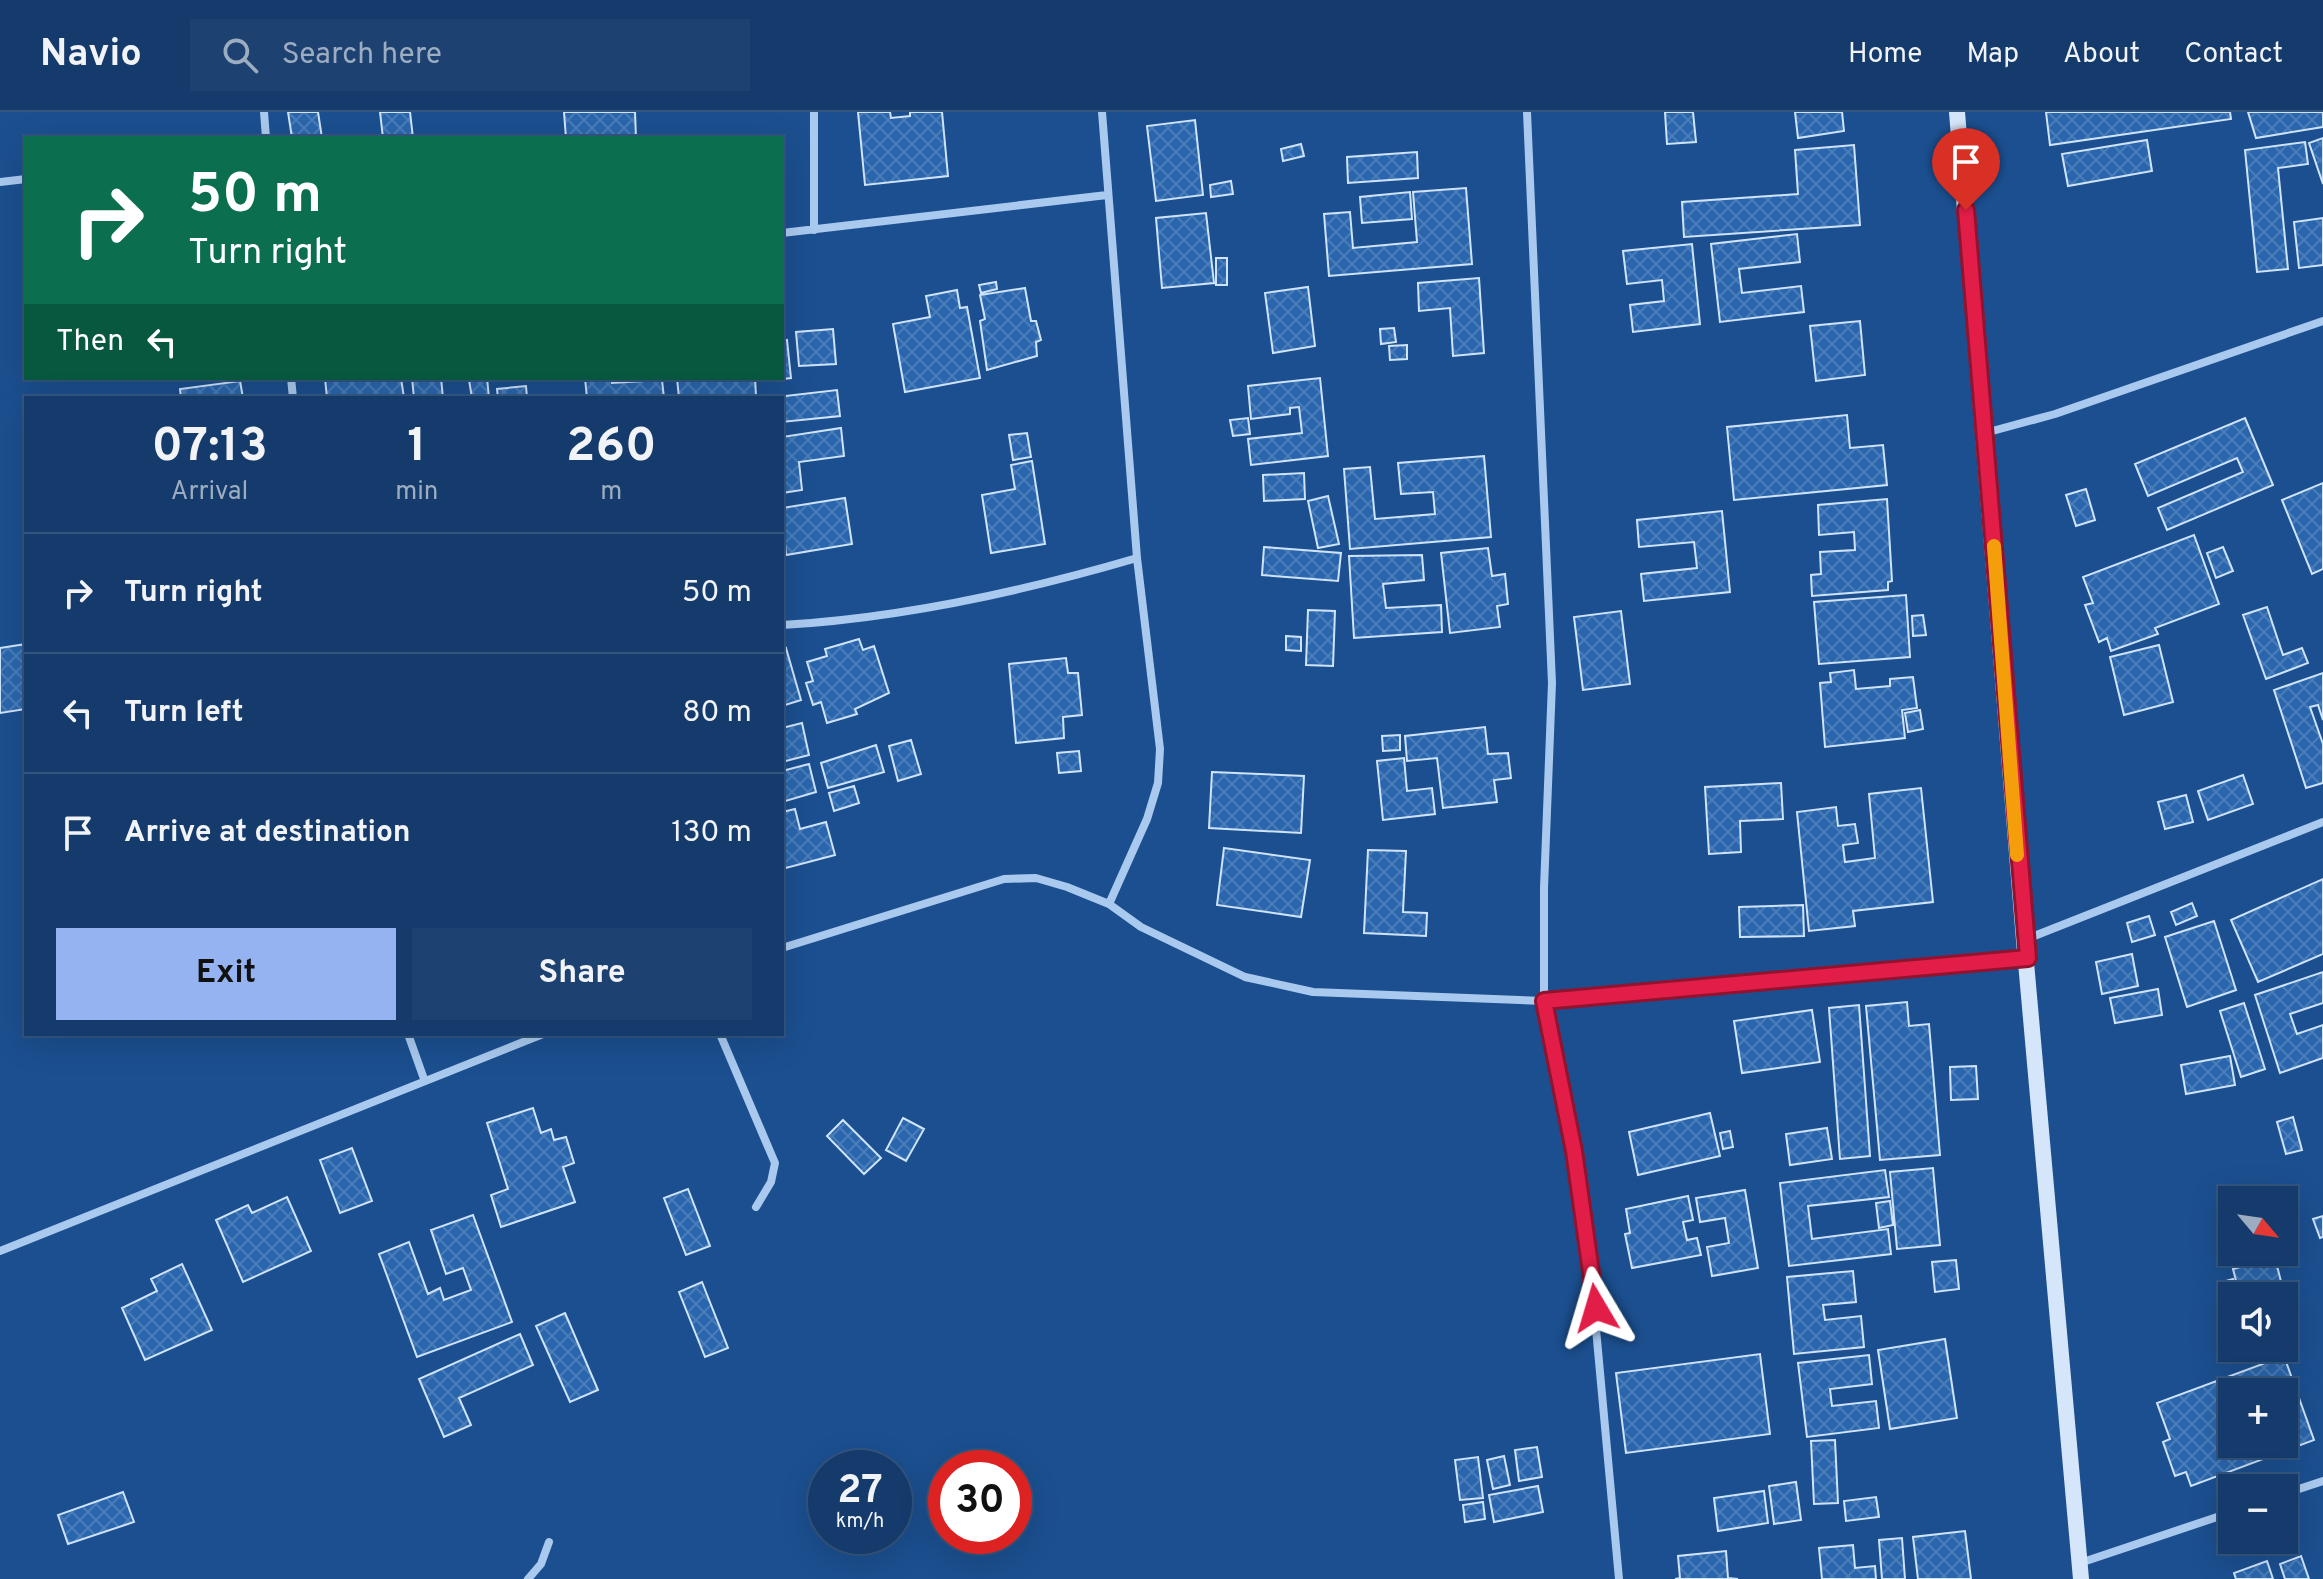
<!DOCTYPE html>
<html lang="en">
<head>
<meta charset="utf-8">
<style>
  body { margin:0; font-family:Overpass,sans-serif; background:#1d4271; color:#f1f3f6; height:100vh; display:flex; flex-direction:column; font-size:30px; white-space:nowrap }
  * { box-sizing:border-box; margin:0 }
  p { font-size:26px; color:#9dadc1 }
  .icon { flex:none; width:44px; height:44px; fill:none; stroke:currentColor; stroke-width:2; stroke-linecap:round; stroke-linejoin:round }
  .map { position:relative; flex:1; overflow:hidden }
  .sheet { position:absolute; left:24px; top:284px; width:760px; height:640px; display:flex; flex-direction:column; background:#143b6b; border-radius:0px; box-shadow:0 8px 32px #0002,0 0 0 2px #33557e }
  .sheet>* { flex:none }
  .guide { position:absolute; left:24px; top:24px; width:760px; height:244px; border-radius:0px; box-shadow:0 8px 32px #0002,0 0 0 2px #33557e; background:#0b6e4f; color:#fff; overflow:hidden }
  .needle { width:52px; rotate:119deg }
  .buttons { position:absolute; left:2218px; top:1074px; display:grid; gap:16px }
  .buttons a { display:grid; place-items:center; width:80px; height:80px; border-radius:0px; background:#143b6b; box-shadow:0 8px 32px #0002,0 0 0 2px #33557e; font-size:40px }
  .speed { position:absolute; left:808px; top:1338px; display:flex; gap:16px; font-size:40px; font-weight:700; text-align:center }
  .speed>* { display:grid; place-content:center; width:104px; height:104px; border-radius:50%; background:#143b6b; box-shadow:0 8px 32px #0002,0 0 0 2px #33557e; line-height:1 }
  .speed small { font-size:20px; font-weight:400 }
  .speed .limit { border:12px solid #d22; background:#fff; color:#111 }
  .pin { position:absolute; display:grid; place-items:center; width:68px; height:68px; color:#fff; margin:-82px -34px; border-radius:50% 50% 50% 0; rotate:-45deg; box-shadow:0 0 8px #0007 }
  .pin .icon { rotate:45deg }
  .me { position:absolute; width:88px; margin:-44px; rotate:353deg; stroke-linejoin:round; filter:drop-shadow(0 0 6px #0008) }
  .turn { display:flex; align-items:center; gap:28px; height:168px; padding:0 32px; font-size:36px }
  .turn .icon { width:104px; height:104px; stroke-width:2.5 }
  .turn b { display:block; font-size:56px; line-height:68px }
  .then { display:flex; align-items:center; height:76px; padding:0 32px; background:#0003; gap:16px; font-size:30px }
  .eta { display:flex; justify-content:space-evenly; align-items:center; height:136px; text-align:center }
  .eta b { font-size:48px; font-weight:700; line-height:56px }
  .primary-button { display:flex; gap:16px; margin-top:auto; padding:16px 32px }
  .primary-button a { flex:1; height:92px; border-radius:0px; background:#95b2f1; color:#111; font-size:32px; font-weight:700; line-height:92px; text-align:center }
  .primary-button a+a { background:#1d4271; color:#f1f3f6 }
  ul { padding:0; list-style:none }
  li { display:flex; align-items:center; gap:24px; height:120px; padding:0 32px; border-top:2px solid #33557e }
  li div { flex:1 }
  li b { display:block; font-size:30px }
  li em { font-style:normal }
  header { display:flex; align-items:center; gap:48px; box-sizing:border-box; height:112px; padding:0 40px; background:#143b6b; border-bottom:2px solid #33557e }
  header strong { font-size:38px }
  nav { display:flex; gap:44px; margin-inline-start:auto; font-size:28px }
  .search { width:560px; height:72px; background:#1d4271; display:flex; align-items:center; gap:20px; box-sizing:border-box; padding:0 28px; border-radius:0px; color:#9dadc1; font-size:30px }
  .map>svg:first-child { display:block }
  .building { fill:url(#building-cross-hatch); stroke:#cfe3fa; stroke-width:2; fill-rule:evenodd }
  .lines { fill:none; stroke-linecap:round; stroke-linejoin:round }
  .street { stroke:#a9c9ee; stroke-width:8 }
  .secondary { stroke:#d6e6fa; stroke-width:16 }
  .route-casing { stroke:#92132f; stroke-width:20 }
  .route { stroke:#e11d48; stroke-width:14 }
  .slow { stroke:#f59e0b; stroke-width:14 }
</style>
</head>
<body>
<header>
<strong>Navio</strong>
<div class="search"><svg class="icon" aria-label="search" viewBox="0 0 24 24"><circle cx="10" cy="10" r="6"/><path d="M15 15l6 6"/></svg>Search here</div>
<nav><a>Home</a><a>Map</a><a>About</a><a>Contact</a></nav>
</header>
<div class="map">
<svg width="2323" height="1467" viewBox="0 0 2323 1467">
  <defs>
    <pattern id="building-cross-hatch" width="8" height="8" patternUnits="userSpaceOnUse" patternTransform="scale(2)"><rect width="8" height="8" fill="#2a66ad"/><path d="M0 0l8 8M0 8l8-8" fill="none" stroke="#4a7db9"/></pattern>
  </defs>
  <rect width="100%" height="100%" fill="#1b4f8f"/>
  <path class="building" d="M288 0H318L322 26H292Z
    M380 0H410L413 26H383Z
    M564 0H635L636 26H566Z
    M858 0H890L891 6 910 4V0H942L948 64 865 73Z
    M1665 0H1693L1696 30 1667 32Z
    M1795 0H1842L1844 19 1798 26Z
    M2046 0H2230L2231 7 2050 33Z
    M2248 0H2323V15L2256 26Z
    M1195 8 1203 83 1156 89 1147 14Z
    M2323 26V72L2309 31Z
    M2147 28 2152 59 2068 74 2062 42Z
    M2305 30 2308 52 2278 56 2288 157 2257 160 2245 38Z
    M1301 32 1304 44 1283 49 1281 37Z
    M1854 33 1860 113 1684 125 1682 90 1798 82 1795 38Z
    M1417 40 1418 66 1348 71 1347 45Z
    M1231 69 1233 82 1211 85 1210 73Z
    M1466 76 1472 152 1329 164 1324 102 1350 100 1353 136 1417 130 1413 80Z
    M1410 80 1412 107 1362 111 1360 85Z
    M1206 101 1214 171 1162 176 1156 106Z
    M2323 106V153L2299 156 2294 110Z
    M1797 122 1800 150 1739 157 1742 181 1801 174 1804 200 1720 210 1711 132Z
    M1692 132 1700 212 1633 220 1630 193 1664 189 1662 168 1627 172 1623 139Z
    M1216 146H1227V173H1216Z
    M1479 166 1484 241 1453 244 1450 196 1419 199 1418 171Z
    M996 170 997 177 981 181 979 173Z
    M1308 175 1315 234 1273 241 1265 181Z
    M1025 176 1031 209H1036L1041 228 1036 230 1037 244 987 258 980 209 985 207 980 183Z
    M957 178 960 196 967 195 980 266 905 280 893 212 930 205 926 184Z
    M1860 209 1865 263 1816 269 1810 214Z
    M1394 216 1396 230 1381 232 1380 217Z
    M833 217 836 252 799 254 796 220Z
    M787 228 791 266 766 269 765 266H782V229Z
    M1407 233V247L1390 248 1389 234Z
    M325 266H401L404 286H327Z
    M412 266H441L443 286H414Z
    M487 266 489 286H472L469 268Z
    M585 266H612V271L662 268 664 286H587Z
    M677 266H755L756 284 679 286Z
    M1320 266 1328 344 1251 353 1248 327 1302 321 1299 295 1290 296V302L1251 307 1248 274Z
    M240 269 243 286H181L180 277Z
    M526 274 527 286H498L497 277Z
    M837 278 840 304 782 310V286H768Z
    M1847 303 1850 336 1883 333 1887 373 1734 388 1727 315Z
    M1248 306 1250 322 1233 324 1230 308Z
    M2245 306 2273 373 2167 418 2158 396 2243 360 2237 346 2148 384 2135 352Z
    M841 316 844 344 799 350 802 378 782 381V325Z
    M1027 321 1031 345 1013 348 1009 323Z
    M1484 344 1491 425 1350 437 1344 357 1370 355 1375 407 1435 402 1433 380 1401 382 1398 351Z
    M1032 349 1045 432 991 441 982 383 1015 377 1011 353Z
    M1304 361 1305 387 1264 389 1263 363Z
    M2323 371V457L2312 462 2282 388Z
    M2086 377 2095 408 2076 414 2066 383Z
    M1328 384 1339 432 1318 436 1308 389Z
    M845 386 852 432 786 443 782 396Z
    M1887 387 1892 469 1888 470V478L1812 484 1811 463 1821 462 1820 440 1855 438 1854 420 1819 423 1818 393Z
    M1722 399 1730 480 1644 489 1641 462 1697 456 1694 430 1639 435 1637 408Z
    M2194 423 2219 492 2155 516 2158 522 2111 539 2107 526 2099 530 2085 493 2093 491 2083 465Z
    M1264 435 1341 441 1338 469 1262 463Z
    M2223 435 2233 459 2216 466 2207 441Z
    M1488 436 1492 464 1505 462 1508 492 1497 494 1500 515 1450 521 1441 441Z
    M1422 443 1424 468 1383 472 1386 496 1441 493 1442 520 1354 526 1349 444Z
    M1906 483 1910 545 1819 552 1814 490Z
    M2267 495 2283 543 2302 536 2308 551 2266 567 2243 503Z
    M1308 498 1335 499 1333 554 1306 553Z
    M1621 499 1630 572 1583 578 1574 505Z
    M1923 503 1926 523 1913 524 1912 504Z
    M1286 524 1301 525V539L1286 538Z
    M859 527 863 538 874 534 889 581 855 597 857 602 827 611 821 590 813 593 806 571 813 569 807 550 827 544 825 537Z
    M26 532V597L0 601V536Z
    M2159 533 2173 590 2124 603 2110 545Z
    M786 536 801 588 782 594V538Z
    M1066 546 1068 561H1078L1082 603 1063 605 1064 626 1016 631 1009 552Z
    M1854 558 1856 577 1890 574V567L1913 565 1917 596 1902 598 1905 626 1825 635 1820 571 1831 570 1830 561Z
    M2323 561V608L2318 593 2310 595 2323 632V671L2306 676 2274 578Z
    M1920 598 1923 617 1908 620 1905 601Z
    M802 611 809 643 782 650V616Z
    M1485 615 1488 642 1508 641 1511 666 1494 668 1497 690 1443 696 1437 646 1407 649 1405 624Z
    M1400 623V638L1383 639 1382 624Z
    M911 628 921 662 898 669 889 634Z
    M876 633 884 660 828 676 821 651Z
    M1079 639 1081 659 1059 661 1057 641Z
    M1404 646 1407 679 1432 676 1435 702 1383 708 1377 649Z
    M809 652 816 680 782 690V659Z
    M1212 660 1304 664 1301 721 1209 716Z
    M2243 663 2253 692 2208 708 2198 679Z
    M1781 671 1783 707 1740 709 1741 740 1709 742 1705 675Z
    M854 674 859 691 834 699 829 681Z
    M1921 676 1933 790 1853 799 1855 814 1809 819 1797 700 1836 695 1838 714 1855 712 1858 731 1843 733 1845 750 1875 746 1869 682Z
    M2186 683 2193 710 2165 717 2158 690Z
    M795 697 800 717 826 710 835 743 782 757V700Z
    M1224 736 1310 748 1301 805 1217 793Z
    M1368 738 1406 739 1403 800 1427 801 1426 824 1364 821Z
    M2323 767V842L2258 870 2231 808Z
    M2192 791 2197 804 2176 813 2171 800Z
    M1803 793 1804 824 1740 825 1739 795Z
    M2149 804 2155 823 2132 830 2127 811Z
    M2214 809 2236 878 2187 895 2165 825Z
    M2132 842 2138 874 2102 882 2096 850Z
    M2323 860V891L2290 902 2297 922 2323 913V946L2280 961 2255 883Z
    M2158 877 2162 903 2115 911 2110 886Z
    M1907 890 1909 914 1929 912 1940 1043 1880 1048 1866 894Z
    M2244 891 2265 957 2241 965 2220 899Z
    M1859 893 1870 1044 1840 1047 1829 896Z
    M1812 898 1820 950 1742 961 1734 909Z
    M2230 944 2235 973 2186 982 2181 953Z
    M1976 954 1978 987 1951 988 1950 955Z
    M533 996 541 1021 551 1017 554 1028 566 1025 574 1051 563 1055 575 1090 501 1115 491 1083 508 1077 487 1011Z
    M1710 1001 1720 1044 1638 1063 1629 1020Z
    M2293 1005 2302 1038 2286 1042 2277 1010Z
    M903 1006 924 1017 906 1049 886 1038Z
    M843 1008 881 1046 864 1062 827 1024Z
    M1827 1016 1832 1047 1790 1053 1786 1022Z
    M1730 1019 1733 1035 1723 1037 1720 1021Z
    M352 1036 372 1089 340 1101 320 1048Z
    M1933 1056 1940 1133 1897 1137 1890 1060Z
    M1885 1058 1889 1085 1808 1094 1812 1127 1888 1117 1891 1142 1789 1154 1780 1071Z
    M688 1077 710 1134 686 1143 664 1086Z
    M1745 1078 1758 1156 1712 1164 1707 1135 1729 1131 1725 1106 1700 1110 1696 1086Z
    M1688 1084 1693 1108 1683 1110 1687 1128 1697 1126 1701 1143 1632 1156 1625 1122 1630 1121 1626 1097Z
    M287 1085 311 1139 243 1170 216 1108 248 1093 252 1101Z
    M1890 1089 1893 1113 1879 1116 1876 1091Z
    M473 1103 512 1210 417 1245 379 1142 409 1130 428 1182 440 1176 444 1188 471 1178 463 1156 446 1162 431 1118Z
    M2323 1104V1125L2320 1126 2313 1107Z
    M2275 1146 2296 1228 2284 1231V1184H2240L2233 1157Z
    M1956 1148 1959 1177 1935 1180 1932 1150Z
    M182 1152 212 1218 145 1248 122 1196 157 1179 151 1167Z
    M1853 1159 1856 1190 1823 1193 1825 1208 1861 1204 1864 1235 1794 1242 1787 1165Z
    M2233 1167 2238 1184H2232V1203L2228 1204 2219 1171Z
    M702 1170 728 1236 705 1245 679 1180Z
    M565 1201 598 1278 570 1290 536 1214Z
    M520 1222 533 1253 459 1286 471 1313 444 1325 419 1267Z
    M1945 1227 1957 1306 1890 1317 1878 1238Z
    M1760 1242 1770 1322 1626 1341 1616 1261Z
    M1869 1243 1872 1272 1830 1277 1832 1294 1876 1289 1879 1316 1807 1325 1798 1251Z
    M2284 1244 2314 1328 2191 1374 2186 1360 2175 1364 2163 1330 2170 1327 2157 1291ZM2232 1280H2284V1332H2232Z
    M1835 1328 1838 1391 1814 1392 1811 1329Z
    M1537 1335 1542 1365 1519 1369 1515 1338Z
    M1504 1344 1510 1373 1493 1377 1487 1348Z
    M1478 1345 1483 1386 1460 1388 1455 1348Z
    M1796 1370 1801 1408 1774 1412 1769 1374Z
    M1538 1374 1543 1400 1494 1410 1489 1383Z
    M1764 1379 1768 1411 1718 1419 1714 1386Z
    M123 1380 134 1410 68 1432 58 1403Z
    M1876 1385 1879 1405 1846 1409 1844 1389Z
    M1483 1390 1485 1407 1465 1410 1463 1393Z
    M1965 1419 1971 1467H1918L1913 1425Z
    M1902 1426 1905 1467H1882L1879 1428Z
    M1853 1433 1855 1456 1875 1454 1876 1467H1822L1819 1436Z
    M1726 1439 1728 1466 1738 1467H1675L1680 1466 1678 1444Z
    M2301 1444 2309 1467H2285L2280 1452Z
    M2267 1449 2273 1467H2236L2234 1461Z"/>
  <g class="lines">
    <path class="street" d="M264 0 266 26
      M814 0V118
      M1102 0 1137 446 1160 637 1158 671 1147 707 1109 792
      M1527 0 1552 571 1544 776V889L1587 1119 1619 1467
      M0 70 26 67
      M782 121 1107 83
      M291 266 293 286
      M1985 321 2055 302 2323 209
      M782 513C903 506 1021 480 1137 446
      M2024 828 2323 710
      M782 836 1004 767 1036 766 1067 775 1109 792 1141 815 1245 865 1313 880 1544 889 2028 846
      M408 922 424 967
      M720 922 775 1051 771 1070 756 1095
      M0 1139 543 922
      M2284 1382 2323 1369
      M2080 1451 2232 1400
      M528 1467 541 1452 549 1430"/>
    <path class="secondary" d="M1957 0 2024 828 2081 1467"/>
  </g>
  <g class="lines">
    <g class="route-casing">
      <path id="route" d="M1596 1196 1574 1039 1544 889 2028 846 1966 98"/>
    </g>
    <use href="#route" class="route"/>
    <path class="slow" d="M1994 434 2017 743"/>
  </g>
</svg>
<div class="buttons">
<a><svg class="needle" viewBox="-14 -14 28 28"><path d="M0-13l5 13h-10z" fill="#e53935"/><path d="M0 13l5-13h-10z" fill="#9dadc1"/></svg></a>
<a><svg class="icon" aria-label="sound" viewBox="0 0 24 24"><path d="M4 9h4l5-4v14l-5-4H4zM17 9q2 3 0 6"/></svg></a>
<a>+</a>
<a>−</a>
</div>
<div class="speed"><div>27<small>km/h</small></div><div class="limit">30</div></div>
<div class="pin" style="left:1966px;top:98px;background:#d93025"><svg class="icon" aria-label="arrive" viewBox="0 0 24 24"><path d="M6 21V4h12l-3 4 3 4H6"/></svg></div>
<svg class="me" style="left:1596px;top:1196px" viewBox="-20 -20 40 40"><path d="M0-17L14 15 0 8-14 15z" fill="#e11d48" stroke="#fff" stroke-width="4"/></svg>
<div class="guide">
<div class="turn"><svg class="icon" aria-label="right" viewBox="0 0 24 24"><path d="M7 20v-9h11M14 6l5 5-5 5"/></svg><div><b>50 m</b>Turn right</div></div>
<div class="then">Then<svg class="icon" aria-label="left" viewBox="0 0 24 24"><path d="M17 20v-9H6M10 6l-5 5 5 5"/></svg></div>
</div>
<section class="sheet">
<div class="eta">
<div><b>07:13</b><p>Arrival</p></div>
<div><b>1</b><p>min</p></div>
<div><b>260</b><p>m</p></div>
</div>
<ul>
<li><svg class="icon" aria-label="right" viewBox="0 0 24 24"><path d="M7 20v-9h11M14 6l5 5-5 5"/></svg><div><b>Turn right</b></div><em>50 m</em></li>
<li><svg class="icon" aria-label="left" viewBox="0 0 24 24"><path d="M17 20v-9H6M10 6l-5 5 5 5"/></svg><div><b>Turn left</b></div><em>80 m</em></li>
<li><svg class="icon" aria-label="arrive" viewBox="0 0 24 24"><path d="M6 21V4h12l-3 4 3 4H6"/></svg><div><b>Arrive at destination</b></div><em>130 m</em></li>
</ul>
<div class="primary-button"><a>Exit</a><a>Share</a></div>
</section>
</div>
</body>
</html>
